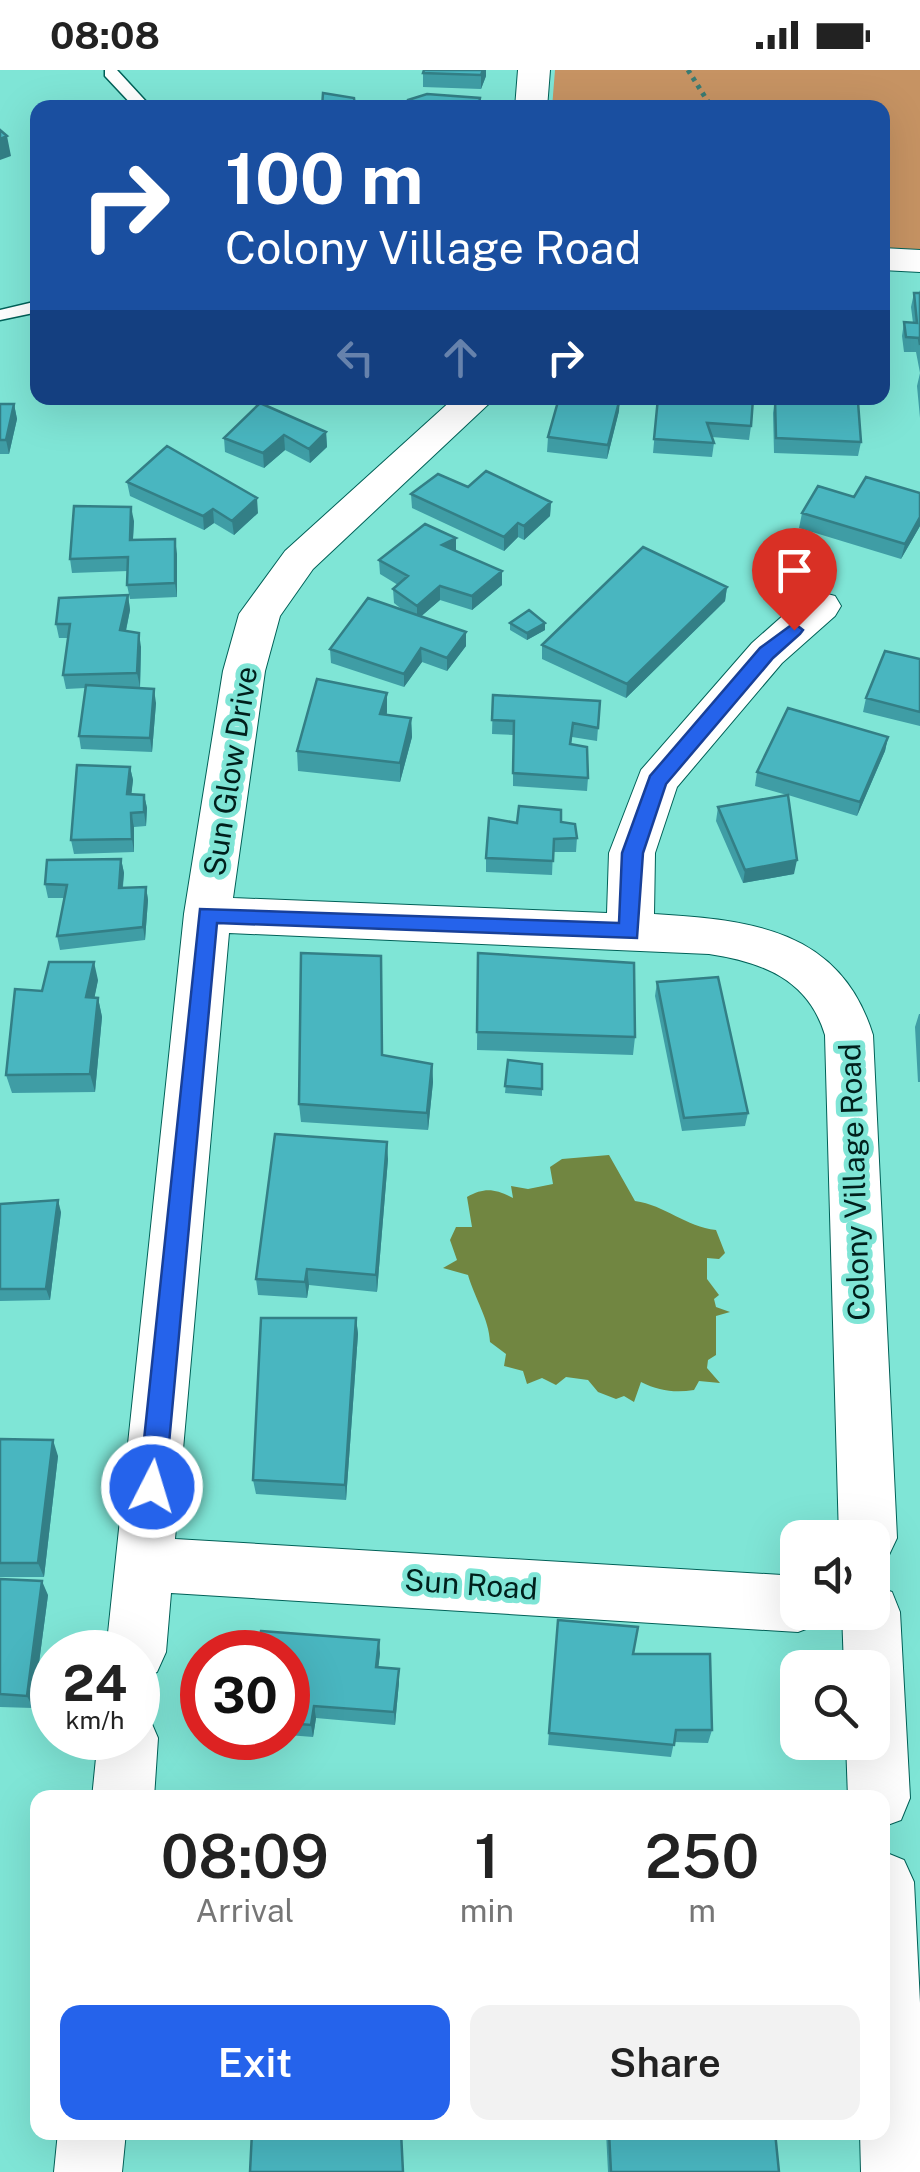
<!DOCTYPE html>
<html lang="en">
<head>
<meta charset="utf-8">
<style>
  body { margin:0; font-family:"Public Sans",sans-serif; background:#f2f2f2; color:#222; height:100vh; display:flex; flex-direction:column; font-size:38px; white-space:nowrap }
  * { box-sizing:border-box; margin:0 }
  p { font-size:32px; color:#767676 }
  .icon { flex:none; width:55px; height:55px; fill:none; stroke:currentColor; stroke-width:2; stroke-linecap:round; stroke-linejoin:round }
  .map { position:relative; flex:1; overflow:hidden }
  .sheet { position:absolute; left:30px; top:1720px; width:860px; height:350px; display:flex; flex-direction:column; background:#fff; border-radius:20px; box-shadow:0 10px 40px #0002 }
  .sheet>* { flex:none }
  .hud { position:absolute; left:30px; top:30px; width:860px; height:305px; border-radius:20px; box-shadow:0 10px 40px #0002; background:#1a4fa0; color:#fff; overflow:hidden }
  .controls { position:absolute; left:780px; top:1450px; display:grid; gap:20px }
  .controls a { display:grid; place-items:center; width:110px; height:110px; border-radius:20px; background:#fff; box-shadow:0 10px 40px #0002; font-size:50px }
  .speed { position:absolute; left:30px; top:1560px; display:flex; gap:20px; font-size:50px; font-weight:700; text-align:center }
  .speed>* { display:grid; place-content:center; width:130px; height:130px; border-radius:50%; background:#fff; box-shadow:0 10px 40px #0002; line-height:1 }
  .speed small { font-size:25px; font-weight:400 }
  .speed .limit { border:15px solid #d22; background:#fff; color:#111 }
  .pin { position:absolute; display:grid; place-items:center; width:85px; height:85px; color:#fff; margin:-102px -42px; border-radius:50% 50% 50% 0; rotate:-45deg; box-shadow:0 0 10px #0007 }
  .pin .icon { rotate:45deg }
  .me { position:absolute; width:110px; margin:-55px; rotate:5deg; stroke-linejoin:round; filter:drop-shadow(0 0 8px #0008) }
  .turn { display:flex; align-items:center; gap:35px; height:210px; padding:0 30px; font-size:45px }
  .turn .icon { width:130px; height:130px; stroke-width:2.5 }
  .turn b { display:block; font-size:70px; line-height:85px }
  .lanes { display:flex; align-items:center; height:95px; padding:0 30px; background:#0003; justify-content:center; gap:50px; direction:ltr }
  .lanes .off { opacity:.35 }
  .eta { display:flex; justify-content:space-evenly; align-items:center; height:170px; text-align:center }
  .eta b { font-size:60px; font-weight:600; line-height:70px }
  .primary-button { display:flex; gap:20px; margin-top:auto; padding:20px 30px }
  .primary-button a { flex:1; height:115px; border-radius:20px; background:#2563eb; color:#fff; font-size:40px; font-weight:600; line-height:115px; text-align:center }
  .primary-button a+a { background:#f2f2f2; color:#222 }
  .status { display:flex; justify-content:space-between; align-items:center; height:70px; padding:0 50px; background:#fff; direction:ltr }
  .status svg { height:28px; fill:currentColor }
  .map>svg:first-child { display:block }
  .green { fill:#c69363 }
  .water { fill:#718641 }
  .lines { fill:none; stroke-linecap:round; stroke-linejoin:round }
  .service-casing { stroke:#006158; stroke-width:3 }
  .minor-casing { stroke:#006158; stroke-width:2 }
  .path { stroke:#3a7b72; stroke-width:5; stroke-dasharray:4 5; stroke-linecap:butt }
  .service { fill:#fff; fill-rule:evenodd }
  .minor { fill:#fff; fill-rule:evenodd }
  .wall { fill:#3f9da5 }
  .shaded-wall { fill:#337f86 }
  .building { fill:#49b6c0; stroke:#337f86; stroke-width:2.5 }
  .route { fill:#2563eb; stroke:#184099; stroke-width:2.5 }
  .labels { text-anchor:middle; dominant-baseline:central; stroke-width:10; stroke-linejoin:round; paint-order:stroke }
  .street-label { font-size:30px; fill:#00201c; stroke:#7fe5d6 }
</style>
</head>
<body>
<div class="status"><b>08:08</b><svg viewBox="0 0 49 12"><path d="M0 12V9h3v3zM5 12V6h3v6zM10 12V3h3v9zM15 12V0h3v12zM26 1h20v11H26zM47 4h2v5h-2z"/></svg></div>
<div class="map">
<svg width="920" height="2102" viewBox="0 0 920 2102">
  <rect width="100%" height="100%" fill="#7fe5d6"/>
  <path class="green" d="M555 0H920V182L883 180 882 38H552Z"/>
  <path class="water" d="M609 1085 635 1131C665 1135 686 1157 716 1160L725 1183 719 1189 707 1188V1209L719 1225 714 1229 716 1237 730 1242 716 1246V1285L708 1290 707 1298 720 1313 699 1311 694 1320C675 1323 659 1321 641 1312L634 1332 624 1326 616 1329 598 1322 588 1310 566 1307 556 1315 542 1308 527 1314 523 1301 504 1296 506 1284 490 1272C489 1249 475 1229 468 1205L443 1198 457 1190 450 1170 456 1157H472L467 1127C485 1117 495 1119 513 1128L511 1116 528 1119 553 1114 550 1097 562 1089Z"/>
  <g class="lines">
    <g class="service-casing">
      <path id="service" d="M105 0H117L152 38H135L105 6Z
        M38 231V242L0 250V240Z"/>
    </g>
    <g class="minor-casing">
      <path id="minor" d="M518 0H550L547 38H515Z
        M882 178 920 180V202L882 200Z
        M454 328H495L313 499 280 546 265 601 233 828 607 843 609 783 641 700 752 573 805 526 820 522 835 526 841 536 835 546 782 593 677 717 655 783 654 844C751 850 840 859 873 965L897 1468 888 1487 872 1493V1468H839L825 965C808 909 762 892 709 884L229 863 175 1469 798 1506V1542H823L819 1554 798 1562 171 1523 166 1582 157 1602 138 1610V1582H106L184 844 223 601 239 544 285 481Z
        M872 1515 892 1522 900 1542 910 1728 901 1750 882 1757V1728H848L846 1672H872V1598H844L842 1542H872Z
        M138 1642 149 1647 158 1668 154 1728H92L98 1668H138Z
        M882 1781 904 1790 914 1812 920 1933V2102H861L860 2062H882Z
        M58 2062H126L122 2102H54Z"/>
    </g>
    <path class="path" d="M688 0 712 38"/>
    <use href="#service" class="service"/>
    <use href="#minor" class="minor"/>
  </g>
  <path class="wall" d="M423 3 486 6 481 19 423 17Z
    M920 220V348L917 316 920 303 916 282H904L902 266 904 252 913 253 911 237 914 223H919Z
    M658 328 751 356 749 370 712 367 714 373 712 387 653 383Z
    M775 329 861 372 858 386 774 383 773 343Z
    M0 334H14L17 349 9 384H0Z
    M619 341 607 389 547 382 548 367Z
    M326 362 327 377 310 393 285 380 264 398 225 382 224 368Z
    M127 412 258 443 234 465 214 453 204 460 130 426Z
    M468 417 551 432 550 446 524 470 518 467 504 481 412 438 411 424Z
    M920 423V456L901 489 799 458 802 443 854 427Z
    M134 451 133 470 177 484V527L130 529 127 515 128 501 72 503 70 489Z
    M456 468V481L502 515 472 540 440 530 421 546 466 562V576L447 601 422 592 404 617 331 593 330 579 404 541 394 533 393 519 398 515 380 504 379 490Z
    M727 517 725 531 626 628 542 589V575Z
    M128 525 130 540 126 561 141 577 140 617H127L156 633 152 682 81 679 79 666 85 618 66 619 63 605 68 568H59L56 554Z
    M510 553H545V560L527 570 510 560Z
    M920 589V656L863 642 866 628Z
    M493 625 600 631 597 671 572 667 571 674 588 708 587 721 513 716V665L492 664Z
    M387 642V645L411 648 412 667 400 712 298 701 297 681Z
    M888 667 885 681 857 746 788 725 794 804 743 813 716 751 718 737 787 725 755 716 757 702Z
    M130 697 133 710 131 724 144 725 147 738 146 756 134 757V782L74 784 71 770Z
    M561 752 577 768 576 782H553L552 805 486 802V788L517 753Z
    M121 789 124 803 123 817H146L148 830 145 870 60 880 57 866 64 828H48L45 814Z
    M478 883 635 967 633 985 477 980Z
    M98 910 94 928H98L102 947 95 1022 12 1023 6 1005 42 921Z
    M657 912 748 1043 745 1056 682 1061 655 926Z
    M919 944H920V1012H918L915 957Z
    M383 985 432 994 433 1012 428 1060 301 1052 299 1034Z
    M508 990 542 994V1026L505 1023Z
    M388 1089 377 1222 309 1215 307 1228 258 1225 256 1209Z
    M0 1134 61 1142 50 1230 0 1231Z
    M356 1248 358 1264 346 1430 256 1424 253 1410Z
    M0 1369 58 1386 44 1507H0Z
    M0 1509 48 1525 33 1638 0 1637Z
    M558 1550 633 1584 712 1660 708 1673 674 1672 671 1687 548 1675Z
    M288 1582 380 1583 378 1597 399 1612 395 1655 316 1648 313 1667 288 1665Z
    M606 2062H775L779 2102H608Z"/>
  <path class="shaded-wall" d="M483 0H486V6L481 19V5Z
    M7 66 11 86 0 90V69Z
    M620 328 619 341 607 389 608 375Z
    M14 334 17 349 9 384 6 370Z
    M326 362 327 377 310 393 309 379Z
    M284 365 285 380 264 398 263 383Z
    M257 428 258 443 234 465 232 451Z
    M551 432 550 446 524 470V456Z
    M131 437 134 451 132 484 130 470Z
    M213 439 214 453 204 460 203 446Z
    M920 447V456L901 489 905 474Z
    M518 453V467L504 481V467Z
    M456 468V482L442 475Z
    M175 469 177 484V527L175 513Z
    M502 501V515L472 540V526Z
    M440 516V530L417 550V536Z
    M727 517 725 531 626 628 627 614Z
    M128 525 130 540 123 574 120 560Z
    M545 553V560L527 570V563Z
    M466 562V576L447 601V588Z
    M139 563 141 577 140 617 137 603Z
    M421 578 422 592 404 617V604Z
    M154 619 156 633 152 682 150 668Z
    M387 623V642L381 664 380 644Z
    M411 648 412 667 400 712V693Z
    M888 667 885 681 857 746 860 732Z
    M130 697 133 710 130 737 127 724Z
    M144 725 147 738 146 756 144 742Z
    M131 743 134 757V782L132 769Z
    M121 789 124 803 121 831 119 818Z
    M797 790 794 804 743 813 745 800Z
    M146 817 148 830 145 870 143 857Z
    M94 892 98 910 91 945 86 927Z
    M98 928 102 947 95 1022 90 1004Z
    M432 994 433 1012 428 1060 427 1043Z
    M387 1072 388 1089 377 1222 376 1205Z
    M58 1130 61 1142 50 1230 46 1219Z
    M307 1199 309 1215 307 1228 305 1212Z
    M356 1248 358 1264 346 1430 345 1415Z
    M53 1370 58 1386 44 1507 38 1493Z
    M42 1511 48 1525 33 1638 27 1626Z
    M379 1570 380 1583 377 1610 376 1597Z
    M399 1599V1612L395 1655 394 1642Z
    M314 1636 316 1648 313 1667 311 1655Z"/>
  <path class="building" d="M424 0H483L481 5 423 3Z
    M323 23 354 28 355 38H322Z
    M427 24 480 28 478 38H408V30Z
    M0 60 7 66 0 69Z
    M914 223H920V275L919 268 906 267 904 252 917 253Z
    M559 328H620L608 375 548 367Z
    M658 328H727L753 329 751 356 707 353 714 373 654 369Z
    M775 329 858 332 861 372 776 368Z
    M260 333 326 362 309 379 284 365 263 383 224 368Z
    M0 334H14L6 370H0Z
    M167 376 257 428 232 451 213 439 203 446 127 412Z
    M486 401 551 432 524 456 518 453 504 467 411 424 438 404 468 417Z
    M866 407 920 423V447L905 474 802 443 818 416 854 427Z
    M74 436 131 437 130 470 175 469V513L127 515 128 487 70 489Z
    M425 454 456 468 442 475 502 501 472 526 440 516 417 536 393 519 408 506 379 490Z
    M643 477 727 517 627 614 542 575Z
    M128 525 120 560 139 563 137 603 63 605 70 554H56L59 528Z
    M368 528 466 562 447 588 421 578 404 604 330 579Z
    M529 540 545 553 527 563 510 553Z
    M885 581 920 589V642L866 628Z
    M317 609 387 623 380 644 411 648 400 693 297 681Z
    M86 615 154 619 150 668 79 666Z
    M493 625 600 631 598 658 573 653 570 674 587 677 588 708 513 703 514 651 492 650Z
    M788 638 888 667 860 732 757 702Z
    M77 695 130 697 127 724 144 725V742L131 743 132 769 71 770Z
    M788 725 797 790 745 800 718 737Z
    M519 736 561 740V752L575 754 577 768 554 769 553 791 486 788 489 748 517 753Z
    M121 789 119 818 146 817 143 857 57 866 67 815 45 814 47 790Z
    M301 883 381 886 382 985 432 994 427 1043 299 1034Z
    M478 883 634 893 635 967 477 962Z
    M49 892H94L86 927 98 928 90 1004 6 1005 15 919 42 921Z
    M718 907 748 1043 684 1048 657 912Z
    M508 990 542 994V1019L505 1016Z
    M275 1064 387 1072 376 1205 307 1199 305 1212 256 1209Z
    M58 1130 46 1219H0V1134Z
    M261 1248H356L345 1415 253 1410Z
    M0 1369 53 1370 38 1493H0Z
    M0 1509 42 1511 27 1626 0 1624Z
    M558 1550 638 1557 633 1584H710L712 1660H676L674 1675 549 1663Z
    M261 1561 379 1570 376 1597 399 1599 394 1642 314 1636 311 1655 288 1653V1582H258Z
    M252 2062H401L403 2102H250Z
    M609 2062H775L779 2102H611Z"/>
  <path class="route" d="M794 553 803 560 800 564 773 588 666 714 643 783 637 868 217 853 165 1417 161 1426 152 1429 143 1426 139 1417 200 839 619 853 622 783 650 706 760 578Z"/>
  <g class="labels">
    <g class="street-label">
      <text transform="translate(230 701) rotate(-81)">Sun Glow Drive</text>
      <text transform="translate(854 1112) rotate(-92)">Colony Village Road</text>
      <text transform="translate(471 1514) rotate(4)">Sun Road</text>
    </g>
  </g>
</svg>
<div class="controls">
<a><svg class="icon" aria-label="sound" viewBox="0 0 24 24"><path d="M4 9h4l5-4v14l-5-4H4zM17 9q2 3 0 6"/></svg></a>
<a><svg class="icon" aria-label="search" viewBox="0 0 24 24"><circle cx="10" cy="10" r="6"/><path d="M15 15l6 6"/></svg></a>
</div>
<div class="speed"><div>24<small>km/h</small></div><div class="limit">30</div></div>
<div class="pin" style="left:794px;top:560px;background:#d93025"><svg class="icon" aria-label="arrive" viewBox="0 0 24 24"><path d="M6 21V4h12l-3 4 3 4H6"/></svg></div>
<svg class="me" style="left:152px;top:1417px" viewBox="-20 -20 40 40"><circle r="17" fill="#2563eb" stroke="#fff" stroke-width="3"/><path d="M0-11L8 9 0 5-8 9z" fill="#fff"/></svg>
<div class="hud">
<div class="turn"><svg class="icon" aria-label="right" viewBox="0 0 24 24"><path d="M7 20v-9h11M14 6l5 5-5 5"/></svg><div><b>100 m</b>Colony Village Road</div></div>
<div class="lanes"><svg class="icon off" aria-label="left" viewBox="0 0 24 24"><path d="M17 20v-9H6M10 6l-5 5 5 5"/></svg><svg class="icon off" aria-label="ahead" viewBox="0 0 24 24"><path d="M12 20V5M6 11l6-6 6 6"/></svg><svg class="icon" aria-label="right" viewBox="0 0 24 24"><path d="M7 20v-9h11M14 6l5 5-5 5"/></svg></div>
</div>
<section class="sheet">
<div class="eta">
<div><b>08:09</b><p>Arrival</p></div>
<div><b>1</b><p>min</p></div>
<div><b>250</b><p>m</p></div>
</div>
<div class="primary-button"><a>Exit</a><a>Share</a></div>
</section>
</div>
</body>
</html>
